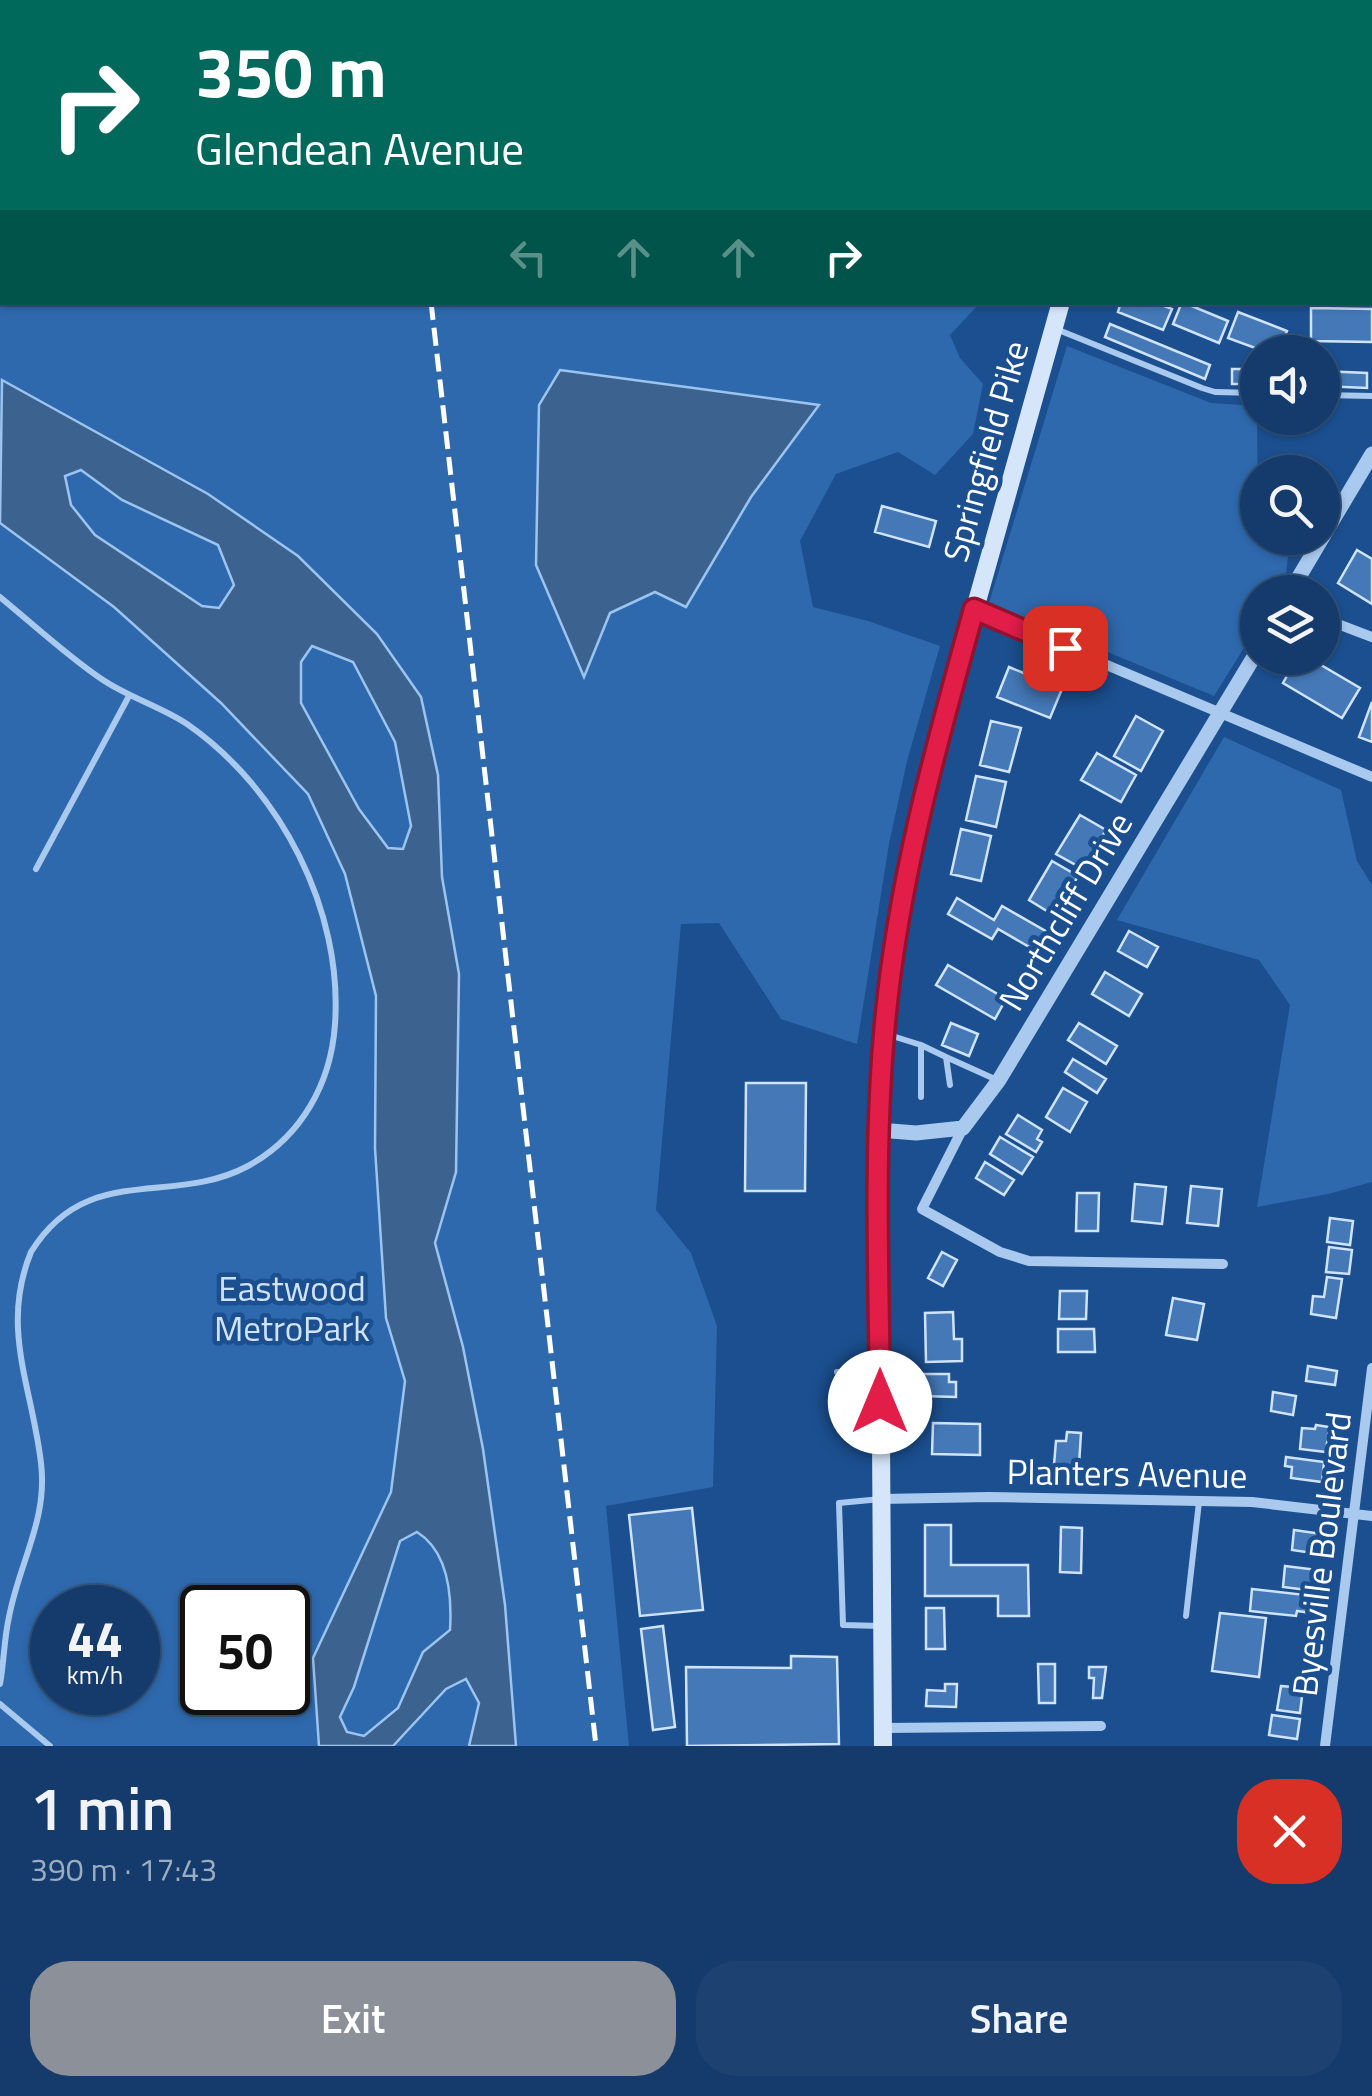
<!DOCTYPE html>
<html lang="en">
<head>
<meta charset="utf-8">
<style>
  body { margin:0; font-family:"Titillium Web",sans-serif; background:#1d4271; color:#f1f3f6; height:100vh; display:flex; flex-direction:column; font-size:38px; white-space:nowrap }
  * { box-sizing:border-box; margin:0 }
  p { font-size:32px; color:#9dadc1 }
  .icon { flex:none; width:55px; height:55px; fill:none; stroke:currentColor; stroke-width:2; stroke-linecap:round; stroke-linejoin:round }
  .map { position:relative; height:1746px; overflow:hidden }
  .side { display:flex; flex-direction:column; background:#143b6b; flex:1 }
  .side>* { flex:none }
  .hud { position:absolute; left:0px; top:0px; width:1372px; height:305px; box-shadow:0 2px 8px #0004,0 0 0 2px #33557e; background:#00695c; color:#fff; overflow:hidden }
  .fabs { position:absolute; left:1240px; top:335px; display:grid; gap:20px }
  .fabs a { display:grid; place-items:center; width:100px; height:100px; border-radius:50%; background:#143b6b; box-shadow:0 2px 8px #0004,0 0 0 2px #33557e; font-size:50px }
  .speed { position:absolute; left:30px; top:1585px; display:flex; gap:20px; font-size:50px; font-weight:700; text-align:center }
  .speed>* { display:grid; place-content:center; width:130px; height:130px; border-radius:50%; background:#143b6b; box-shadow:0 2px 8px #0004,0 0 0 2px #33557e; line-height:1 }
  .speed small { font-size:25px; font-weight:400 }
  .speed .limit { border:5px solid #111; border-radius:15px; background:#fff; color:#111 }
  .pin { position:absolute; display:grid; place-items:center; width:85px; height:85px; color:#fff; margin:-42px; border-radius:20px; box-shadow:0 5px 15px #0006 }
  .me { position:absolute; width:110px; margin:-55px; rotate:0deg; stroke-linejoin:round; filter:drop-shadow(0 0 8px #0008) }
  .turn { display:flex; align-items:center; gap:35px; height:210px; padding:0 30px; font-size:45px }
  .turn .icon { width:130px; height:130px; stroke-width:2.5 }
  .turn b { display:block; font-size:70px; line-height:85px }
  .lanes { display:flex; align-items:center; height:95px; padding:0 30px; background:#0003; justify-content:center; gap:50px; direction:ltr }
  .lanes .off { opacity:.35 }
  .round { display:grid; place-items:center; flex:none; width:105px; height:105px; border-radius:40px; background:#1d4271 }
  .head { display:flex; align-items:center; justify-content:space-between; height:170px; padding:0 30px }
  h1 { font-size:60px; font-weight:600; line-height:75px }
  .action { display:flex; gap:20px; margin-top:auto; padding:20px 30px }
  .action a { flex:1; height:115px; border-radius:40px; background:#8c9099; color:#fff; font-size:40px; font-weight:600; line-height:115px; text-align:center }
  .action a+a { background:#1d4271; color:#f1f3f6 }
  .map>svg:first-child { display:block }
  .green { fill:#2e69ad; fill-rule:evenodd }
  .water { fill:#3c6290; stroke:#9cc4f0; stroke-width:2.5; fill-rule:evenodd }
  .building { fill:#4478b7; stroke:#cfe3fa; stroke-width:2.5 }
  .lines { fill:none; stroke-linecap:round; stroke-linejoin:round }
  .service { stroke:#a9c9ee; stroke-width:6 }
  .minor { stroke:#a9c9ee; stroke-width:10 }
  .tertiary { stroke:#a9c9ee; stroke-width:15 }
  .secondary { stroke:#d6e6fa; stroke-width:18 }
  .rail { stroke:#fff; stroke-width:5; stroke-dasharray:18 8; stroke-linecap:butt }
  .route-casing { stroke:#92132f; stroke-width:25 }
  .route { stroke:#e11d48; stroke-width:18 }
  .labels { text-anchor:middle; dominant-baseline:central; stroke-width:9; stroke-linejoin:round; paint-order:stroke }
  .street-label { font-size:35px; fill:#fff; stroke:#1b4f8f }
  .park-label { font-size:35px; fill:#cfe3fa; stroke:#1b4f8f }
</style>
</head>
<body>
<div class="map">
<svg width="1372" height="1746" viewBox="0 0 1372 1746">
  <rect width="100%" height="100%" fill="#1b4f8f"/>
  <path class="green" d="M0 0H1111L2 2V302L980 303 950 335 960 358 983 384 973 434 935 475 898 452 836 474 800 541 813 607 868 621 940 646 907 761 889 844 857 1044 781 1019 719 923 681 924 656 1210 691 1253 717 1326 713 1487 606 1506 629 1746H0ZM52 1608H138V1692H52ZM202 1608H288V1692H202Z
    M1067 346 1211 403 1257 406 1258 538H1290L1285 583 1279 592H1258L1257 627 1214 696 989 603Z
    M1224 737 1341 790 1357 861 1372 885V1182L1328 1194 1257 1207 1290 1005 1259 960 1117 920Z"/>
  <path class="water" d="M560 370 819 405 751 497 686 607 655 592 610 613 584 677 536 565 539 405Z
    M2 380 208 494 298 556 377 634 421 697 438 775 442 877 459 974 456 1172 435 1243 463 1347 483 1449 505 1605 516 1746H469L479 1703 466 1679 446 1689 393 1746H319L313 1658 391 1492 405 1381 386 1318 375 1148 376 996 345 874 308 794 221 703 114 607 0 523ZM81 470 122 500 218 545 234 585 219 608 202 606 95 535 71 505 65 476ZM312 646 353 662 395 742 411 826 403 849 388 848 359 809 301 703V662ZM417 1532C449 1552 452 1596 450 1630L423 1652 398 1708 364 1736 347 1732 340 1717 354 1687 400 1541Z"/>
  <path class="building" d="M1121 302H1154L1172 309 1163 330 1118 312Z
    M1182 302 1228 321 1219 343 1173 324Z
    M1311 308 1372 309V342L1311 341Z
    M1238 312 1287 331 1279 352H1266L1228 338Z
    M1110 324 1210 365 1205 379 1105 337Z
    M1232 369H1258V384H1232Z
    M1322 371 1367 373V388L1322 386Z
    M882 506 936 521 929 547 875 532Z
    M1357 550 1372 559V604L1338 583Z
    M1297 658H1309L1360 688 1342 718 1283 683Z
    M1009 667 1062 689 1050 718 997 697Z
    M1372 702V742L1359 737Z
    M1136 716 1163 731 1141 771 1114 756Z
    M991 721 1021 728 1009 772 980 765Z
    M1097 753 1136 775 1121 802 1081 780Z
    M976 776 1006 782 996 827 966 820Z
    M1080 815 1106 830 1083 869 1056 854Z
    M961 829 991 836 981 881 951 874Z
    M1052 861 1078 876 1055 916 1029 900Z
    M957 898 994 920 1002 906 1049 933 1038 952 998 929 992 939 948 914Z
    M1129 931 1158 947 1147 967 1118 951Z
    M948 965 1006 999 995 1019 936 985Z
    M1105 972 1142 994 1129 1016 1092 994Z
    M951 1023 978 1034 969 1056 942 1045Z
    M1079 1023 1117 1046 1106 1064 1068 1040Z
    M1073 1059 1106 1079 1097 1093 1065 1072Z
    M746 1083H806L805 1191H745Z
    M1063 1088 1087 1102 1070 1132 1046 1117Z
    M1018 1115 1042 1130 1037 1139 1042 1142 1036 1152 1006 1134Z
    M1000 1137 1033 1157 1022 1174 990 1154Z
    M985 1162 1014 1180 1004 1195 976 1178Z
    M1135 1184 1166 1187 1162 1224 1132 1221Z
    M1191 1186 1222 1189 1218 1226 1187 1223Z
    M1077 1193H1099L1098 1231H1076Z
    M1330 1218 1353 1221 1350 1245 1327 1242Z
    M1329 1247 1352 1250 1349 1274 1326 1272Z
    M942 1252 957 1260 943 1286 928 1278Z
    M1327 1277 1342 1279 1336 1318 1311 1314 1313 1296 1324 1297Z
    M1060 1291H1087L1086 1319H1059Z
    M1173 1298 1204 1304 1197 1340 1166 1335Z
    M953 1312 954 1339H962V1361L926 1362 925 1313Z
    M1058 1329H1094L1095 1352H1058Z
    M1308 1366 1337 1371 1335 1385 1306 1381Z
    M922 1374H949V1382H956V1397L921 1396Z
    M1273 1392 1296 1396 1293 1415 1271 1411Z
    M933 1423 980 1424V1455L932 1454Z
    M1316 1425 1329 1427 1326 1452 1300 1449 1302 1428 1315 1429Z
    M1067 1432 1081 1433 1079 1465H1072L1071 1477H1061L1062 1465H1054L1056 1441H1066Z
    M1286 1457 1324 1462 1322 1482 1291 1478 1292 1467 1285 1466Z
    M692 1508 703 1610 640 1616 629 1515Z
    M925 1525H951V1565H1028L1029 1616H998V1596H925Z
    M1061 1527 1082 1528 1081 1573 1060 1572Z
    M1294 1530 1322 1534 1320 1554 1292 1550Z
    M1285 1566 1318 1570 1316 1591 1283 1587Z
    M1252 1589 1314 1596 1312 1613 1297 1611 1296 1616 1250 1611Z
    M926 1608H944L945 1649H926Z
    M1220 1613 1266 1618 1259 1677 1212 1671Z
    M663 1626 675 1727 653 1730 641 1629Z
    M791 1656 837 1657 839 1744 687 1746 686 1667 791 1668Z
    M1038 1664H1055V1703H1039Z
    M1089 1667H1106L1102 1698H1093L1094 1678H1089Z
    M945 1684H957L956 1707 926 1706 927 1690 945 1691Z
    M1281 1686 1303 1688 1300 1713 1277 1710Z
    M1272 1715 1300 1719 1297 1739 1269 1735Z"/>
  <g class="lines">
    <path class="service" d="M1056 329 1202 388 1215 392 1258 393
      M1322 395 1372 396
      M0 597C33 624 65 654 100 678 127 697 160 706 187 724 281 789 343 911 335 1024 331 1084 301 1137 248 1166 172 1207 87 1161 31 1252 0 1328 32 1386 41 1463 48 1520 19 1563 9 1617 4 1639 4 1662 0 1684
      M36 869 129 696
      M886 1034 921 1045V1097
      M921 1045 946 1057
      M950 1085 946 1057 997 1080
      M837 1372 876 1371
      M881 1499 839 1503 843 1625 881 1626
      M1186 1616 1199 1502
      M0 1704 50 1746"/>
    <path class="minor" d="M974 609 1372 777
      M1322 618 1372 637
      M963 1128 922 1209 1000 1252 1029 1261 1223 1264
      M881 1499 989 1497 1252 1502 1372 1516
      M883 1728 1101 1726
      M1325 1746 1372 1368"/>
    <path class="tertiary" d="M1290 592 1372 454
      M879 1130 916 1133 963 1128 999 1080 1258 650"/>
    <path class="secondary" d="M1146 2 1147 0
      M883 1746 879 1130 885 1024 893 953 923 794 1061 302"/>
    <path class="rail" d="M397 0V2
      M431 302 596 1746"/>
  </g>
  <g class="lines">
    <g class="route-casing">
      <path id="route" d="M880 1402C879 1277 873 1149 885 1023 898 881 936 746 974 609L1065 648"/>
    </g>
    <use href="#route" class="route"/>
  </g>
  <g class="labels">
    <g class="street-label">
      <text transform="translate(985 451) rotate(-74)">Springfield Pike</text>
      <text transform="translate(1065 911) rotate(-59)">Northcliff Drive</text>
      <text transform="translate(1127 1473) rotate(1)">Planters Avenue</text>
      <text transform="translate(1321 1554) rotate(-83)">Byesville Boulevard</text>
    </g>
    <g class="park-label">
      <text x="292" y="1288">Eastwood<tspan x="292" dy="40">MetroPark</tspan></text>
    </g>
  </g>
</svg>
<div class="fabs">
<a><svg class="icon" aria-label="sound" viewBox="0 0 24 24"><path d="M4 9h4l5-4v14l-5-4H4zM17 9q2 3 0 6"/></svg></a>
<a><svg class="icon" aria-label="search" viewBox="0 0 24 24"><circle cx="10" cy="10" r="6"/><path d="M15 15l6 6"/></svg></a>
<a><svg class="icon" aria-label="layers" viewBox="0 0 24 24"><path d="M12 4l9 5-9 5-9-5zM3 14l9 5 9-5"/></svg></a>
</div>
<div class="speed"><div>44<small>km/h</small></div><div class="limit">50</div></div>
<div class="pin" style="left:1065px;top:648px;background:#d93025"><svg class="icon" aria-label="arrive" viewBox="0 0 24 24"><path d="M6 21V4h12l-3 4 3 4H6"/></svg></div>
<svg class="me" style="left:880px;top:1402px" viewBox="-20 -20 40 40"><circle r="19" fill="#fff"/><path d="M0-13L10 11 0 6-10 11z" fill="#e11d48"/></svg>
<div class="hud">
<div class="turn"><svg class="icon" aria-label="right" viewBox="0 0 24 24"><path d="M7 20v-9h11M14 6l5 5-5 5"/></svg><div><b>350 m</b>Glendean Avenue</div></div>
<div class="lanes"><svg class="icon off" aria-label="left" viewBox="0 0 24 24"><path d="M17 20v-9H6M10 6l-5 5 5 5"/></svg><svg class="icon off" aria-label="ahead" viewBox="0 0 24 24"><path d="M12 20V5M6 11l6-6 6 6"/></svg><svg class="icon off" aria-label="ahead" viewBox="0 0 24 24"><path d="M12 20V5M6 11l6-6 6 6"/></svg><svg class="icon" aria-label="right" viewBox="0 0 24 24"><path d="M7 20v-9h11M14 6l5 5-5 5"/></svg></div>
</div>
</div>
<section class="side">
<div class="head"><div><h1>1 min</h1><p>390 m · 17:43</p></div><a class="round" style="background:#d93025;color:#fff"><svg class="icon" aria-label="close" viewBox="0 0 24 24"><path d="M6 6l12 12M18 6L6 18"/></svg></a></div>
<div class="action"><a>Exit</a><a>Share</a></div>
</section>
</body>
</html>
